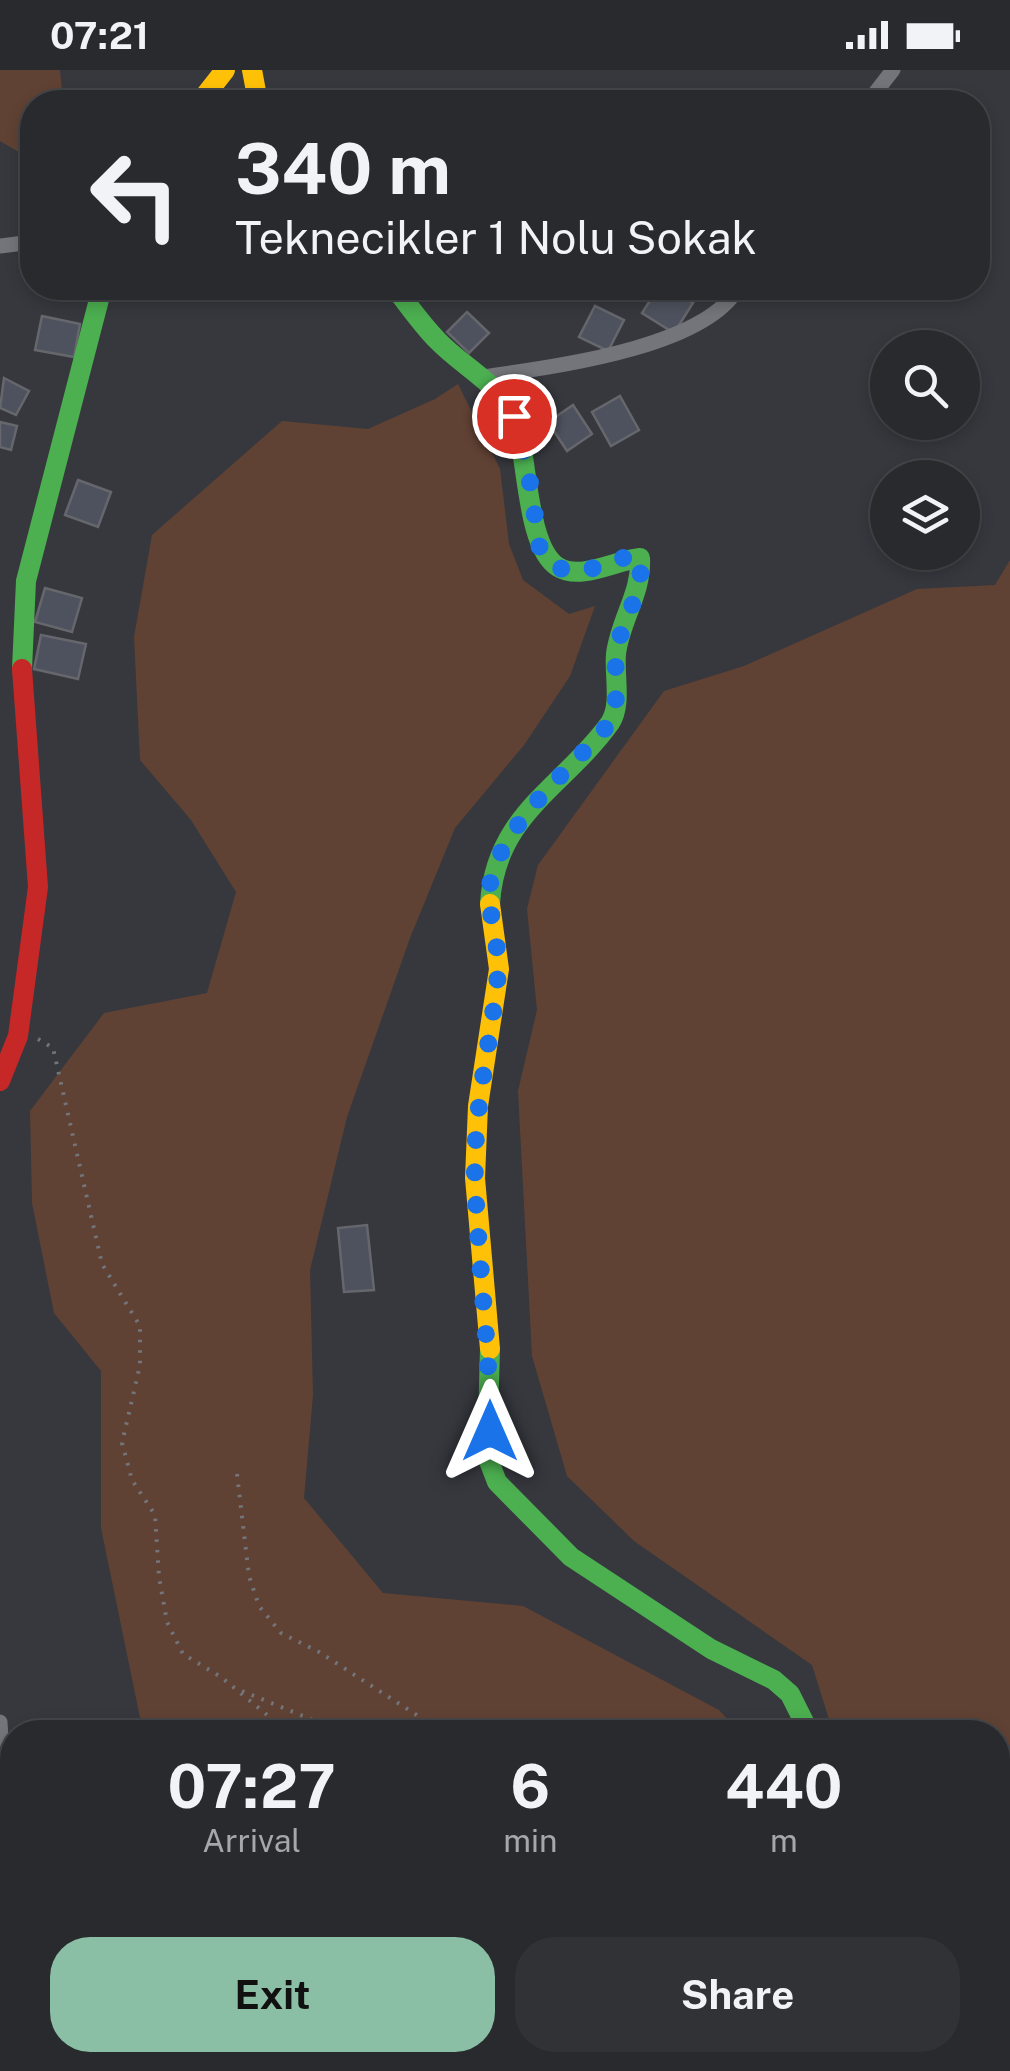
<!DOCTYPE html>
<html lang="en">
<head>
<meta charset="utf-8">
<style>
  body { margin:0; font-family:"Public Sans",sans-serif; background:#303236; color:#f1f3f6; height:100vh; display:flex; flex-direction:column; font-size:38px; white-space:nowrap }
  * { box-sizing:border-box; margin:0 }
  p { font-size:32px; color:#a5a7aa }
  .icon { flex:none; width:55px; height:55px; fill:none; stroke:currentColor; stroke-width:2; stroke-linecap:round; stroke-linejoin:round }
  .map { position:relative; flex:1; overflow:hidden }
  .details { position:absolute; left:0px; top:1650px; width:1010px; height:352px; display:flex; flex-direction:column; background:#282a2e; border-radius:40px 40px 0 0; box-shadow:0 5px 15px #0003,0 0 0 2px #44464a }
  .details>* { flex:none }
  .guide { position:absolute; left:20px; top:20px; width:970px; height:210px; border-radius:40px; box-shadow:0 5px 15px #0003,0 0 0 2px #44464a; background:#282a2e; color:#f1f3f6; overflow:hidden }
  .fabs { position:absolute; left:870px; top:260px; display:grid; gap:20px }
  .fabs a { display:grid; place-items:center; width:110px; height:110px; border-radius:50%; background:#282a2e; box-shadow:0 5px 15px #0003,0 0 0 2px #44464a; font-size:50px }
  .pin { position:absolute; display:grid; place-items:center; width:85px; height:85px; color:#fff; margin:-42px; border:5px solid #fff; border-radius:50%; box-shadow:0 2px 10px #0007 }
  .me { position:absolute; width:110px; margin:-55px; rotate:0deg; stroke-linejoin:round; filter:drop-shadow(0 0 8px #0008) }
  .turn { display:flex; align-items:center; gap:35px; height:210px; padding:0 50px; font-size:45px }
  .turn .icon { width:130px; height:130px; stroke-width:2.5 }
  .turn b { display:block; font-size:70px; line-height:85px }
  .eta { display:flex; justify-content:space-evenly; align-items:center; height:170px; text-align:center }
  .eta b { font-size:60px; font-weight:700; line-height:70px }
  .action { display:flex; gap:20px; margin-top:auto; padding:20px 50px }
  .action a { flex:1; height:115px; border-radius:40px; background:#8abfa5; color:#111; font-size:40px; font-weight:700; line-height:115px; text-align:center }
  .action a+a { background:#303236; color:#f1f3f6 }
  .status { display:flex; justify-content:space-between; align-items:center; height:70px; padding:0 50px; background:#282a2e; direction:ltr }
  .status svg { height:28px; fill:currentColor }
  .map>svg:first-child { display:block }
  .green { fill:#604234 }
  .building { fill:#4d525e; stroke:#66676c; stroke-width:2.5 }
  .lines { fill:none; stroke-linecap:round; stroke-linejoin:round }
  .path { stroke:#73757a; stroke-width:4; stroke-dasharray:2.5 8; stroke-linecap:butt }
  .street { stroke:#74757a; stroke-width:15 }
  .fast { stroke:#4caf50; stroke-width:20 }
  .slow { stroke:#ffc107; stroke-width:20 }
  .jam { stroke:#c62828; stroke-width:20 }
  .route { stroke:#1a73e8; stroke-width:18; stroke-dasharray:0 32.4 }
</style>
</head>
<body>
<div class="status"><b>07:21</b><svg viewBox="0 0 49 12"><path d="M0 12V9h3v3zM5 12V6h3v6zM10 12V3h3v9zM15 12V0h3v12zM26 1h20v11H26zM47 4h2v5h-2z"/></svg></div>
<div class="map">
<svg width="1010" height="2001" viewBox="0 0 1010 2001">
  <rect width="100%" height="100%" fill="#36383e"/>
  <path class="green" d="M0 0H60L63 32H32V90L0 71Z
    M458 314 500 399 509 474 523 510 569 544 595 536 570 606 524 675 455 758 410 868 347 1047 310 1200 313 1325 304 1428 383 1523 523 1536 719 1640 739 1662H143L101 1458V1301L54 1243 32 1133 30 1041 104 943 207 923 236 822 191 750 140 690 134 567 152 465 282 351 368 359 435 329Z
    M1010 490V2001H953L947 1990H998V1662H833L812 1595 634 1471 567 1406 532 1286 518 1021 537 940 527 839 538 795 664 621 744 596 917 519 995 515Z
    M208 1990H854L863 2001H213Z"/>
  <path class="building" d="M658 218H668L693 233 674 263 642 243Z
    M595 236 624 250 608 281 579 267Z
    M467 242 489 263 469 283 447 262Z
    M42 246 80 254 74 287 35 280Z
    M4 308 29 321 16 345 0 338Z
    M620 326 639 360 611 376 592 342Z
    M573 335 592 364 567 381 548 352Z
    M0 352 17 356 11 380 0 377Z
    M78 410 111 422 98 457 65 445Z
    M45 518 82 528 72 562 35 552Z
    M41 565 86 574 78 609 34 599Z
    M367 1155 374 1220 344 1222 338 1158Z"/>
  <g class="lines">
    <path class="path" d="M38 969 53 978 102 1194 140 1256V1295L122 1373 132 1410 155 1445 159 1507 167 1552 183 1584 221 1607 288 1662
      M237 1404 249 1506 259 1536 281 1563 319 1582 443 1662
      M242 1621 342 1662"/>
    <path class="street" d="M868 32 893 0
      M0 176 32 172
      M484 307C549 297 703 279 738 218
      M0 1652 11 1830 5 1904 12 1936
      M31 1990 37 2001
      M900 1990 918 2001"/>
    <path class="fast" d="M395 218C409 236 422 255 438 271 465 299 503 315 516 353 528 388 526 477 558 497 581 511 616 490 640 488 642 523 620 550 616 584 614 605 622 635 610 653 564 717 495 744 490 834
      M22 599 26 511 102 218
      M490 1279 487 1386 497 1412 571 1487 711 1579 774 1610 790 1624 809 1662"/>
    <path class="slow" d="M252 0 258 32
      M200 32 225 0
      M490 1279 475 1108 478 1036 499 899 490 834"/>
    <path class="jam" d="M0 1011 18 966 38 817 22 599"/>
  </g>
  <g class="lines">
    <path class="route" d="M490 1361C490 1276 478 1194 475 1109 473 1040 491 973 498 904 501 870 481 833 494 798 518 738 572 699 612 650 620 625 613 604 617 579 623 547 645 521 640 488H619L583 502 558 498 540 480 528 399 514 346"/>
  </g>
</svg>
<div class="fabs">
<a><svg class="icon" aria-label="search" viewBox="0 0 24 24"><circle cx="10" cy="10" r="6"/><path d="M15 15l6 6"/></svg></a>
<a><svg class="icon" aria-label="layers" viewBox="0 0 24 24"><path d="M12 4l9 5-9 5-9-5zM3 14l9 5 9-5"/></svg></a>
</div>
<div class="pin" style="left:514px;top:346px;background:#d93025"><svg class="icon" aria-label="arrive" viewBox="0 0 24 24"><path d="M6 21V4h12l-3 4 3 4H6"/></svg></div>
<svg class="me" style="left:490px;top:1361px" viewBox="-20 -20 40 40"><path d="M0-17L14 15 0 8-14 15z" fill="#1a73e8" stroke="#fff" stroke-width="4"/></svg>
<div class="guide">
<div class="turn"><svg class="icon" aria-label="left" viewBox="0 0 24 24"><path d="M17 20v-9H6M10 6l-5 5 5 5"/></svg><div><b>340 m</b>Teknecikler 1 Nolu Sokak</div></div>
</div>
<section class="details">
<div class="eta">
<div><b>07:27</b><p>Arrival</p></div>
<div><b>6</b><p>min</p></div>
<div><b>440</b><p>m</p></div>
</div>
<div class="action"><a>Exit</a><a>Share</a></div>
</section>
</div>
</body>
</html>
